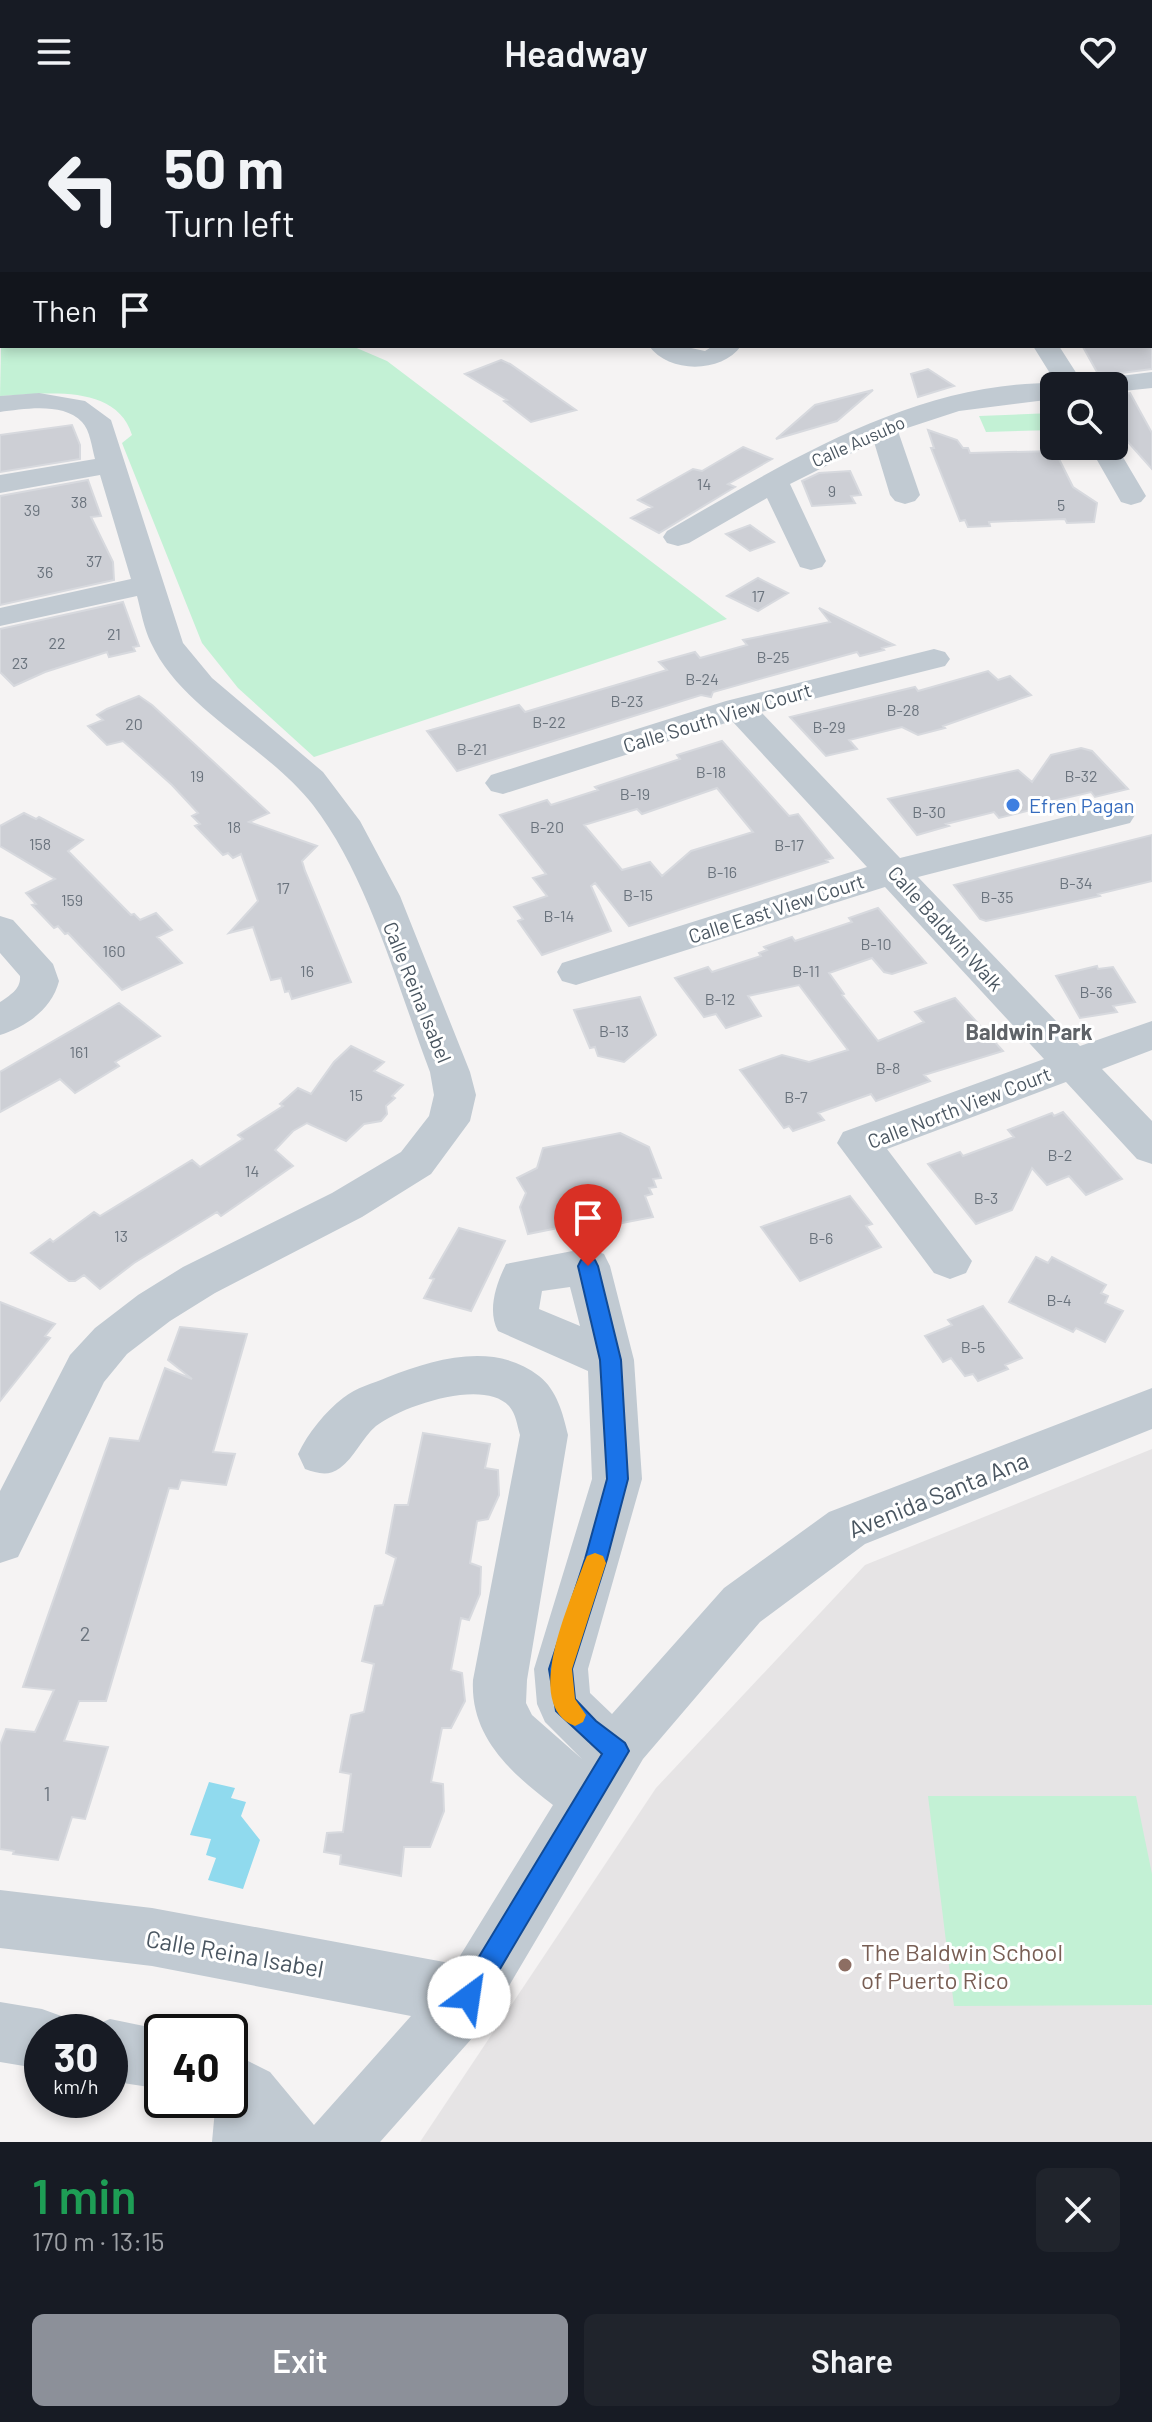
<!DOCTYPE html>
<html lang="en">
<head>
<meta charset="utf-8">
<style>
  body { margin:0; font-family:Barlow,sans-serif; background:#20242c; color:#f1f3f6; height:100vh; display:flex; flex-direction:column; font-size:30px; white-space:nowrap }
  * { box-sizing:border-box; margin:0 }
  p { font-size:26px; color:#9ea1a6 }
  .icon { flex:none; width:44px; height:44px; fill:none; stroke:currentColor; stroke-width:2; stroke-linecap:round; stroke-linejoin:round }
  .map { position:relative; height:2038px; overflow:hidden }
  .drawer { display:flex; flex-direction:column; background:#171b24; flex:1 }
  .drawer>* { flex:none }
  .hud { position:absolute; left:0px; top:0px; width:1152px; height:244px; box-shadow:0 4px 12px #0003; background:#171b24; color:#f1f3f6; overflow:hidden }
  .tools { position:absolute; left:1040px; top:268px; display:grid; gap:16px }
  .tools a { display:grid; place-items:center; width:88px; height:88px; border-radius:12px; background:#171b24; box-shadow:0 4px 12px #0003; font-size:40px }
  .speed { position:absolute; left:24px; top:1910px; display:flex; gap:16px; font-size:40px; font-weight:700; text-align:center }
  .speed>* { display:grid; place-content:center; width:104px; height:104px; border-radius:50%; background:#171b24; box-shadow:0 4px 12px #0003; line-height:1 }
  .speed small { font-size:20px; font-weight:400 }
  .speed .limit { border:4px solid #111; border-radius:12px; background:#fff; color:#111 }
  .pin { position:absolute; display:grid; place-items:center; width:68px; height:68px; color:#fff; margin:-82px -34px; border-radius:50% 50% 50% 0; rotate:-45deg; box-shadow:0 0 8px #0007 }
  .pin .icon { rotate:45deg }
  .me { position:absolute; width:88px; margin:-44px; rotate:31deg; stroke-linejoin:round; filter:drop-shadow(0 0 6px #0008) }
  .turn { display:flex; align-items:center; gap:28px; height:168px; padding:0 32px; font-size:36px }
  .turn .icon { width:104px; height:104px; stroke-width:2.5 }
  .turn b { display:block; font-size:56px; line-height:68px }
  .then { display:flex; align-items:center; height:76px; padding:0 32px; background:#0003; gap:16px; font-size:30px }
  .round { display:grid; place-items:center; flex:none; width:84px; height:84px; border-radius:12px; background:#20242c }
  .headline { display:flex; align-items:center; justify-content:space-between; height:136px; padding:0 32px }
  h1 { font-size:48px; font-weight:600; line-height:60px; color:#1e9e55 }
  .primary-button { display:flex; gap:16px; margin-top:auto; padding:16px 32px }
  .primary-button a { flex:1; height:92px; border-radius:12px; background:#8c9099; color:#fff; font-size:32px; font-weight:600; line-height:92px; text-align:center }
  .primary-button a+a { background:#20242c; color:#f1f3f6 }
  header { display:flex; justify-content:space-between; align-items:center; height:104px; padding:0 32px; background:#171b24; font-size:36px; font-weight:600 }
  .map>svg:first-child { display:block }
  .education { fill:#e6e4e5 }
  .green { fill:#c3f1d5 }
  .water { fill:#90daee }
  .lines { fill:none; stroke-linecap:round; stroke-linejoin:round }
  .river { fill:#90daee; fill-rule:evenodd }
  .building { fill:#cdcfd5; stroke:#d7d9de; stroke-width:2; fill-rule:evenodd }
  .minor { fill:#c1cad2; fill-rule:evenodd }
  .major { fill:#b3c2d1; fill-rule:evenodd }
  .route { fill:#1a73e8; stroke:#114b97; stroke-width:2 }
  .slow { fill:#f59e0b }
  .shop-dot { fill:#3f7fe0; stroke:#fff; stroke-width:3 }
  .education-dot { fill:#8d6e63; stroke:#fff; stroke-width:3 }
  .labels { text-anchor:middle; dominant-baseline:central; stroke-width:6; stroke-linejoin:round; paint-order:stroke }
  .number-label { font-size:16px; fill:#6b747e }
  .far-street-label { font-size:18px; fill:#4a5661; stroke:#fff }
  .street-label { font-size:20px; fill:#4a5661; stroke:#fff }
  .shop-label { font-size:20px; fill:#366cbe; stroke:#fff; text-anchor:start }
  .near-number-label { font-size:20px; fill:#6b747e }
  .neighbourhood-label { font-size:22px; font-weight:bold; fill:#5f6368; stroke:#fff }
  .near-street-label { font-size:24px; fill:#4a5661; stroke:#fff }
  .near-education-label { font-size:24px; fill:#785e54; stroke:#fff; text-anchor:start }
</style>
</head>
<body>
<header><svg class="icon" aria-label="menu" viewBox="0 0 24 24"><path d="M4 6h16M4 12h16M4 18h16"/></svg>Headway<svg class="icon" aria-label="heart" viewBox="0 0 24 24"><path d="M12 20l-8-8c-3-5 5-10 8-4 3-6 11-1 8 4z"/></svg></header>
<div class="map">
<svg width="1152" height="2038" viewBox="0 0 1152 2038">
  <rect width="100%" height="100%" fill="#f5f3f3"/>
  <path class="education" d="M1152 1345V2038H420L656 1684 865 1461Z"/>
  <path class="green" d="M2 197V242H352L387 257 727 515 314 653 238 584 202 539 122 339 132 331C116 278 43 290 0 292Z
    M1052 309 1054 326 986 328 979 312Z
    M928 1692H1136L1152 1770V1901L954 1902Z"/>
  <path class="water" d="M209 1678 235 1684 231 1694 246 1698 241 1712 260 1736 243 1785 208 1776 216 1754 206 1751 211 1735 190 1731Z"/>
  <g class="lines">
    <path class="river" d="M207 0H236L205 2Z
      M2 164V182L0 183V165Z"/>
  </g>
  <path class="building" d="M1152 242V265L1114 270 1097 268 1083 243Z
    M501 256 510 260 576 306 531 318 504 297 507 296 465 270Z
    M928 265 954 282 918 293 911 270Z
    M873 286 837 317 776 335 815 301Z
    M1130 289 1152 329V365L1127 337 1114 312V291Z
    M72 321 80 341V355L0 368V331Z
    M928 326 957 336 963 344H968L970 349 1055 347 1073 383 1097 399 1094 418 1067 419 1065 415 989 418 990 422 968 423 965 416 960 417 931 344H934Z
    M743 343 772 355 728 380 735 383 659 429 631 414 652 403 638 396 693 365 702 367Z
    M850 367 861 391 851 392 855 399 812 402 802 377 819 369Z
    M88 376 101 412 91 413 113 458 114 476 0 501V392Z
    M750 421 774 438 750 447 726 430Z
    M758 474 788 489 758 507 727 492Z
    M123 498 139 542 133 543 135 547 109 553 107 548 45 568 14 582 0 568V525Z
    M819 504 894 541 882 544 884 546 860 552 857 548 770 572 713 588 711 593 701 591 457 667 427 627 519 601 525 608 667 566 659 558 695 548 700 554 747 541 743 536 830 518Z
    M988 567 998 576 1010 572 1031 591 943 622 945 624 918 631 902 623 849 636 857 645 826 652 790 613 915 583 918 587Z
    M139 592 152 601 269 709 249 718 317 742 302 757 305 767 351 878 292 895 289 887 285 888 281 874 271 876 253 823 229 829 258 797 241 750 233 754 228 749 223 751 195 722 200 720 192 712 198 709 172 681 123 637 107 641 88 622 103 616 97 611 107 605Z
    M722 637 789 712 798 710 833 754 826 756 828 758 629 822 595 779 591 782 611 827 542 851 518 817 523 815 514 803 547 792 533 774 546 770 500 711 547 696 551 701 598 686 595 683 680 655 677 651ZM717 684 753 728 691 747 662 772 650 758 622 766 584 721 637 705 642 710Z
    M1081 644 1092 647 1128 685 1095 693 1091 688 1044 699 1047 702 999 714 994 708 946 720 949 722 917 731 888 695 1018 666 1032 678 1051 651Z
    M24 709 36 715 39 713 83 736 68 747 131 811 134 810 140 816 156 809 172 826 157 833 182 859 122 886 68 829 65 830 58 822 54 824 32 801 36 800 26 789 55 775 0 742V722Z
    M1152 731V777L1098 790 1100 792 986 817 980 815 954 781Z
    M878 804 926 859 892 870 884 868 872 854 829 869 844 890 842 891 878 937 924 918 915 908 955 894 1003 947 924 971 930 977 876 997 871 990 818 1009 824 1016 793 1027 789 1022 784 1024 740 966 782 951 809 958 848 946 799 881 748 892 761 912 726 924 716 910 704 913 675 874 708 863 712 868 761 852 759 849 767 846 764 843 792 833 795 837 852 818 849 814Z
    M1097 862 1098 865 1113 863 1135 898 1113 902 1117 908 1080 914 1056 872Z
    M640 893 656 931 624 958 598 952 595 943 590 944 574 906Z
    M119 899 160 932 115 958 119 962 75 989 60 975 0 1008V968Z
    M351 942 384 958 374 967 403 981 392 992 395 994 386 1002 387 1010 381 1017 364 1020 346 1037 307 1019 293 1027 275 1046 293 1062 221 1112 217 1108 134 1159 100 1185 84 1171 75 1177H69L31 1149 50 1135 53 1138 94 1108 100 1112 192 1056 200 1063 243 1035 238 1031 283 1002 280 1000 298 984 311 990 334 958Z
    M1063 1008 1122 1075 1086 1091 1069 1072 1047 1081 1032 1064 1012 1106 976 1120 928 1060 960 1048 963 1052 1014 1033 1008 1026 1052 1009 1054 1012Z
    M620 1029 649 1043 661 1074 653 1075 656 1083 649 1084 652 1090 645 1092 653 1113 570 1129 568 1122 528 1130 520 1103 526 1089 517 1074 537 1064 543 1044Z
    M850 1092 872 1120 866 1122 881 1143 800 1177 761 1123Z
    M459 1124 505 1137 471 1207 424 1194 434 1175 430 1174Z
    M1036 1153 1048 1159 1052 1153 1106 1181 1101 1189 1108 1192 1105 1199 1123 1207 1105 1238 1076 1224 1073 1228 1009 1198Z
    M0 1198 55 1220 45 1232 50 1234 0 1297Z
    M983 1202 1022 1254 1005 1261 1008 1265 978 1277 973 1270 965 1272 951 1254 943 1258 925 1232 952 1221 948 1216Z
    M180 1223 247 1230 213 1348 235 1350 226 1381 181 1376 178 1385 169 1384 106 1597H79L64 1637 108 1643 85 1715 72 1713 58 1756 13 1750 14 1747 0 1745V1641L6 1625 35 1628 54 1586 23 1583 110 1334 139 1337 165 1264 192 1275 168 1256Z
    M423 1329 490 1340 485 1364 498 1366 499 1391 488 1415 477 1417 470 1459 481 1463 480 1490 469 1516 461 1514 451 1566 462 1569 465 1597 451 1624H442L431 1678 443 1680 444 1707 430 1743H404L401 1772 340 1760 341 1751 324 1748 327 1729 343 1728 351 1670 340 1668 346 1636 351 1611 364 1608 374 1560 362 1557 375 1502 383 1501 396 1454 386 1449 395 1401H408Z"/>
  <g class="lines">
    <path class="minor" d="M80 0H102L79 2Z
      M481 0H506L479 2Z
      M573 0H599L571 2Z
      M1125 0H1152V8L1150 2Z
      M1150 48H1152V62H1150Z
      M649 242H682L705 247 713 242H741C722 269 669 270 649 242Z
      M1033 242H1059L1084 281 1088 276 1152 268V284L1114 288V282H1054V295L959 307 898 327 920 391 915 397 905 400 895 397 890 391 874 338 790 380 826 457 822 463 811 466 800 463 767 394 689 439 678 442 667 439 663 433 667 427C787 358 913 278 1056 279Z
      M39 289 85 297 111 316 183 539 212 574 323 668 360 717 400 792 470 968 476 991 470 1017 431 1070 362 1113 215 1189 170 1217 127 1250 104 1278 18 1453 0 1459V1387L70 1251 95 1224 138 1191 183 1163 332 1089 401 1048 429 1012 434 991 430 968C398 884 368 772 313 701 268 643 182 606 151 539 144 525 141 507 137 492L0 522V504L131 475 100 371 0 389V371L95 355C92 344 90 326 82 318 63 298 24 305 0 308V292Z
      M1114 338 1146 392 1141 398 1131 401 1121 398 1089 342H1114Z
      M934 545 945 548 950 555 945 562 761 608 900 754 1117 700 1130 703 1135 711 1130 719 918 773 1080 942 1152 917V946L1102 965 1152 1017V1060L1137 1055 1066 978 887 1045 972 1157 966 1169 950 1175 934 1169 837 1039 843 1028 1044 955 885 783 576 881 562 877 557 868 562 859 867 763 732 617 503 690 491 687 485 679 491 671 726 597Z
      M0 812 13 816 53 860 59 877C52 905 26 923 0 931V898C10 891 21 885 20 872L0 849Z
      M588 1144 604 1150 610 1162 634 1256 642 1375 588 1565 590 1589 612 1610 724 1484 829 1408 1152 1284V1325L865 1440 760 1518 643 1655 490 1914 380 2038H212L215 2005 206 1996H230V1948L270 1968 314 2021 411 1912 152 1862 0 1844V1786L152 1804 455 1860 553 1701C511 1669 470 1633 473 1576L520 1331C517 1321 516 1310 509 1302 483 1274 402 1302 376 1322 362 1334 354 1354 340 1364 328 1373 317 1369 305 1365L298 1350C308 1329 325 1308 343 1294 357 1283 372 1280 388 1273 435 1255 494 1237 539 1272 557 1286 563 1310 568 1331L527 1576 526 1599 532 1611 582 1655 545 1618 537 1600 534 1565 592 1375 588 1267 498 1227C487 1207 496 1180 506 1160ZM570 1183 580 1222 539 1205 542 1187Z
      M0 1898 42 1905 64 1913 70 1928H42V1965L0 1958Z
      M110 1915 173 1928H162V1985L110 1977V1928H87L88 1924Z"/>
    <path class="major" d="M660 0H683L684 2H661Z
      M1150 68H1152V82H1150Z"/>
  </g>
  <path class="route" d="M588 1154 595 1156 598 1162 621 1256 628 1375 607 1455 572 1565 575 1595 596 1617 625 1639 629 1647 478 1902 469 1906 460 1902 456 1893 460 1884 602 1650 556 1607 549 1565 585 1455 607 1375 600 1256 578 1162 581 1156Z"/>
  <path class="slow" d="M595 1449 603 1452 606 1459 572 1565 575 1595 586 1611 583 1618 575 1622C521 1601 571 1497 584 1459L587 1452Z"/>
  <circle class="shop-dot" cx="1013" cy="701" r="8"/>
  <circle class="education-dot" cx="845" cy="1861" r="8"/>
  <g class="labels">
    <g class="number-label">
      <text x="704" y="379">14</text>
      <text x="832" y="386">9</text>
      <text x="79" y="397">38</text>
      <text x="1061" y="400">5</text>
      <text x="32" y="405">39</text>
      <text x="94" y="456">37</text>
      <text x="45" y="467">36</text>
      <text x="758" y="491">17</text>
      <text x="114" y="529">21</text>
      <text x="57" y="538">22</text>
      <text x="773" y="552">B-25</text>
      <text x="20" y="558">23</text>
      <text x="702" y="574">B-24</text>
      <text x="627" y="596">B-23</text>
      <text x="903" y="605">B-28</text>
      <text x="549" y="617">B-22</text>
      <text x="134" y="619">20</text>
      <text x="829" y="622">B-29</text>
      <text x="472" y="644">B-21</text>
      <text x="711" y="667">B-18</text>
      <text x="197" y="671">19</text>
      <text x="1081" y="671">B-32</text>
      <text x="635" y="689">B-19</text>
      <text x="929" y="707">B-30</text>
      <text x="234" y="722">18</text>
      <text x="547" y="722">B-20</text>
      <text x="40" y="739">158</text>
      <text x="789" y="740">B-17</text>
      <text x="722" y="767">B-16</text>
      <text x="1076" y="778">B-34</text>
      <text x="283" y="783">17</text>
      <text x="638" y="790">B-15</text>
      <text x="997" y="792">B-35</text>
      <text x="72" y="795">159</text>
      <text x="559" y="811">B-14</text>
      <text x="876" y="839">B-10</text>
      <text x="114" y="846">160</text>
      <text x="307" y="866">16</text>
      <text x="806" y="866">B-11</text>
      <text x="1096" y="887">B-36</text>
      <text x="720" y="894">B-12</text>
      <text x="614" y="926">B-13</text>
      <text x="79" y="947">161</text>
      <text x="888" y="963">B-8</text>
      <text x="356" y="990">15</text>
      <text x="796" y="992">B-7</text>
      <text x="1060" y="1050">B-2</text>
      <text x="252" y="1066">14</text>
      <text x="986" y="1093">B-3</text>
      <text x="121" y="1131">13</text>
      <text x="821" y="1133">B-6</text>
      <text x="1059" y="1195">B-4</text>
      <text x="973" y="1242">B-5</text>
    </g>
    <g class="far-street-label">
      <text transform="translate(858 337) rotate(-24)">Calle Ausubo</text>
    </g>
    <g class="street-label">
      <text transform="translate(717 613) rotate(-17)">Calle South View Court</text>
      <text transform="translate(776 804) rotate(-18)">Calle East View Court</text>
      <text transform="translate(946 824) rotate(48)">Calle Baldwin Walk</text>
      <text transform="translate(418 888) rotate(68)">Calle Reina Isabel</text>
      <text transform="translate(959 1003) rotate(-21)">Calle North View Court</text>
    </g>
    <g class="shop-label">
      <text x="1029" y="701">Efren Pagan</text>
    </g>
    <g class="near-number-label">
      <text x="85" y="1529">2</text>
      <text x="47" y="1689">1</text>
    </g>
    <g class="neighbourhood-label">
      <text x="1029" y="927">Baldwin Park</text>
    </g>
    <g class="near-street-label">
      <text transform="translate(938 1390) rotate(-22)">Avenida Santa Ana</text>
      <text transform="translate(235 1849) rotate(10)">Calle Reina Isabel</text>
    </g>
    <g class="near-education-label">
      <text x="861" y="1847">The Baldwin School<tspan x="861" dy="28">of Puerto Rico</tspan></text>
    </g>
  </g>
</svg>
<div class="tools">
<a><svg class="icon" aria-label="search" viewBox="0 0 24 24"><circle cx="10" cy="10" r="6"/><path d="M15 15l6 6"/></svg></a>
</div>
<div class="speed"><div>30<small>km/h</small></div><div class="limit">40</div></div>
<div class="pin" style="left:588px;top:1162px;background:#d93025"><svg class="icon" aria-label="arrive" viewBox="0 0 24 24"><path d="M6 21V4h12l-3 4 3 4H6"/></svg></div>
<svg class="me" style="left:469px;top:1893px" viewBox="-20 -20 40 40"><circle r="19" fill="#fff"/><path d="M0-13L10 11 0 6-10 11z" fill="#1a73e8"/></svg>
<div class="hud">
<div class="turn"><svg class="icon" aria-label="left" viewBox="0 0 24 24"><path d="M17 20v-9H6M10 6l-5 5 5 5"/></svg><div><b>50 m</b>Turn left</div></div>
<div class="then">Then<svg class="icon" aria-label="arrive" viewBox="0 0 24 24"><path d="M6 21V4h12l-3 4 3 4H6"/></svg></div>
</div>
</div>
<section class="drawer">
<div class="headline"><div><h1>1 min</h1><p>170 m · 13:15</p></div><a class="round"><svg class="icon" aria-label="close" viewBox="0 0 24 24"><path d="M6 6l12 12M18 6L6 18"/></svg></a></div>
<div class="primary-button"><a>Exit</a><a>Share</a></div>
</section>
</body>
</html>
